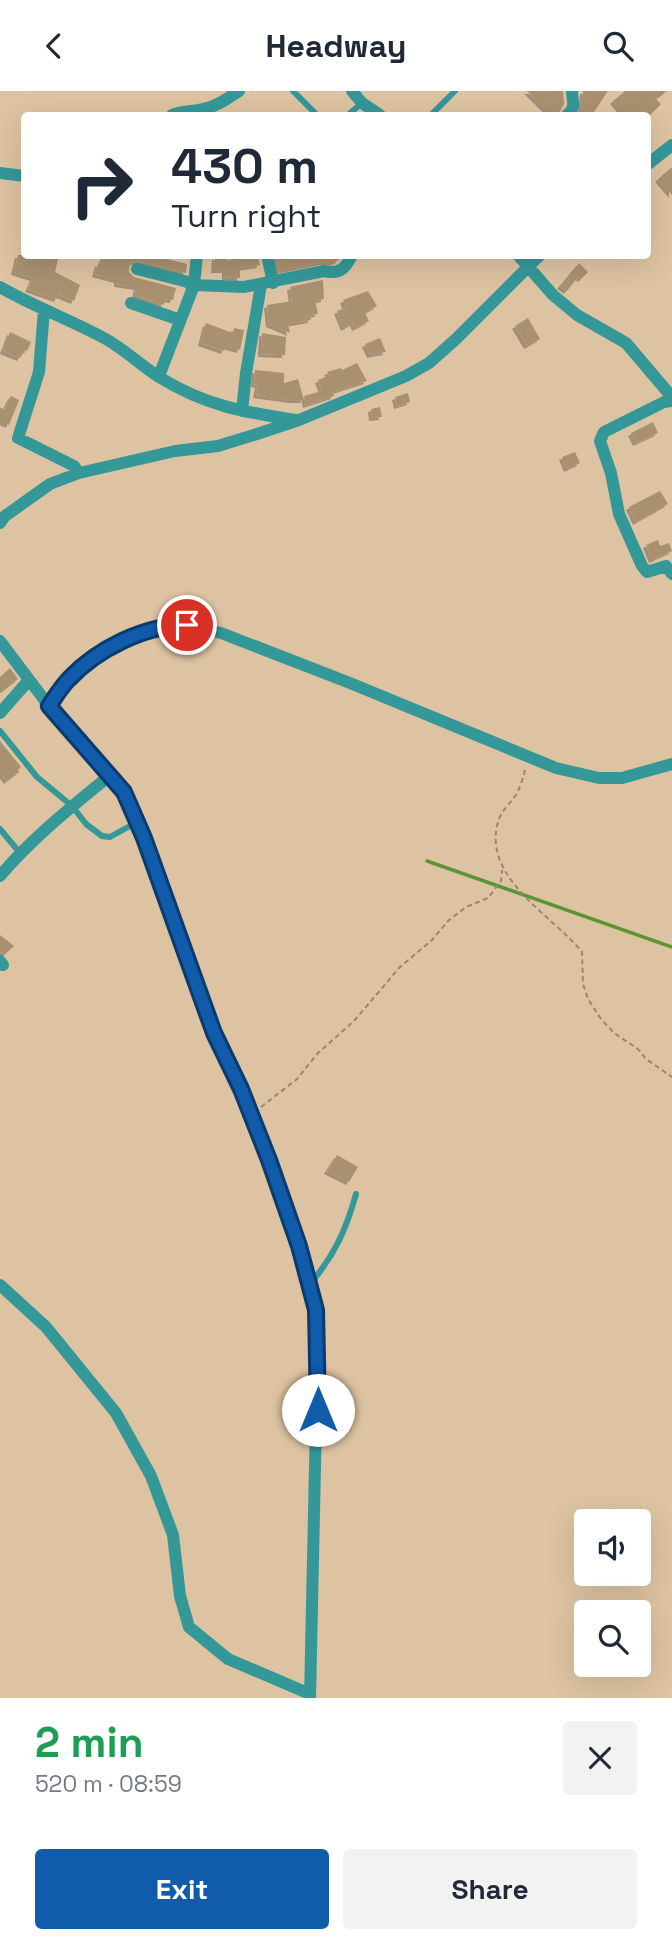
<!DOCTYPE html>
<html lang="en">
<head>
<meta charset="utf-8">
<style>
  body { margin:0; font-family:"Space Grotesk",sans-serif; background:#f2f2f3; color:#1f2937; height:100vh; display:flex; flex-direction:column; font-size:26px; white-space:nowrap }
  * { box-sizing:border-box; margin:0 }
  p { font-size:23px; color:#747a83 }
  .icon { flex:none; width:38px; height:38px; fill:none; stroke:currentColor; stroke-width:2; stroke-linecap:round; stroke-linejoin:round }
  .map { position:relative; height:1607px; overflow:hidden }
  .side { display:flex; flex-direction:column; background:#fff; flex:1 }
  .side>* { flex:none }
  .guide { position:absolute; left:21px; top:21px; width:630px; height:147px; border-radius:7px; box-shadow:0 7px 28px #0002; background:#fff; color:#1f2937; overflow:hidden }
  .fabs { position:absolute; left:574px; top:1418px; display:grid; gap:14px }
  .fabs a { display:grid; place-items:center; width:77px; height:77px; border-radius:7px; background:#fff; box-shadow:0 7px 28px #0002; font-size:35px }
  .pin { position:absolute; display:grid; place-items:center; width:60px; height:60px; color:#fff; margin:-30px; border:4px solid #fff; border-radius:50%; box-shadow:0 2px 7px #0007 }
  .me { position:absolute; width:77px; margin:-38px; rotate:0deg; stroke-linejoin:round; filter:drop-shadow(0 0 5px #0008) }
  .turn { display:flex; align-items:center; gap:24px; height:147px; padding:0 35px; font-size:32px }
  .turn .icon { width:91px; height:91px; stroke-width:2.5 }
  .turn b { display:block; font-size:49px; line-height:60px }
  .round { display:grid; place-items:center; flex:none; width:74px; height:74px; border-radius:7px; background:#f2f2f3 }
  .overview { display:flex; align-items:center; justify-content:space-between; height:119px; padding:0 35px }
  h1 { font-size:42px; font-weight:800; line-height:52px; color:#1e9e55 }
  .primary-button { display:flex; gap:14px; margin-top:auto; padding:14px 35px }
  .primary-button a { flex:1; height:80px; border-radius:7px; background:#105baa; color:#fff; font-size:28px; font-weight:800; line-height:80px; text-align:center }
  .primary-button a+a { background:#f2f2f3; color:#1f2937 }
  header { display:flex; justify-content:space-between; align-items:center; height:91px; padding:0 35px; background:#fff; font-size:32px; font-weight:800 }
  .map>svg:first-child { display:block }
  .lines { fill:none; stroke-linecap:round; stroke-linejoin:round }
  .stream { stroke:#5b9435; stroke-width:3.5 }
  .building { fill:#a99170; filter:url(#shadow) }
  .path { stroke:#9a876c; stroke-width:2; stroke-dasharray:5 3.5; stroke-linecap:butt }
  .service { stroke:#349898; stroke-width:6 }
  .minor { stroke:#349898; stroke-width:12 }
  .route-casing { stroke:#0a3b6e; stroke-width:18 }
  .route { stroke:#105baa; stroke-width:12 }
</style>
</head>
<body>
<header><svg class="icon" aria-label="back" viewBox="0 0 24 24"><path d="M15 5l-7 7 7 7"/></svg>Headway<svg class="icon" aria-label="search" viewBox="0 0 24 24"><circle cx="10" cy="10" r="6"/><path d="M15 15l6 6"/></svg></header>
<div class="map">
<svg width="672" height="1607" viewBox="0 0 672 1607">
  <defs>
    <filter id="shadow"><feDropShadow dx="-3" dy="3" stdDeviation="0" flood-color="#0004"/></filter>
  </defs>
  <rect width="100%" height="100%" fill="#ddc3a1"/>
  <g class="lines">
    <path class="stream" d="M427 770 672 856"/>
  </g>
  <path class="building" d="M527 0H563L564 13 558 24H552Z
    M583 0H608L592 24H587L581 20Z
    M625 0H667L656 8 661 13 650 24H625L613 10Z
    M672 76V104L658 88Z
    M18 164H59L55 181 80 194 74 210 59 204 57 208 28 198 33 187 14 181Z
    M104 164H151L187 173 186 182 139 170 130 172 129 181 134 186 176 197 173 209 165 208 164 214 135 204 137 196 117 193V189L95 183 98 173H100Z
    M276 164H337L339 169 333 172 322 171 279 180Z
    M258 165 260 174 240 177V187L225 186V179H214L215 166H227V169Z
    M579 172 588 181 581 188 578 186 567 200 560 195Z
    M323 189 324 208 315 210 318 223 310 224 311 229 288 233 290 242 269 233 267 214 292 210 290 196Z
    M368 200 377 215 365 222 369 230 355 237 353 232 344 237 337 220 346 217 343 209Z
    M528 227 540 248 527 255 515 235Z
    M206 232 233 242 234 237 244 239 240 259 226 255 224 260 201 252Z
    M10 241 31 251 27 260 25 259 20 267 3 260Z
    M262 242 286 246 285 264 261 263Z
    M380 247 386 261 370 264 365 253Z
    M357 272 367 290 333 301 334 305 306 314 304 305 322 300 318 289 329 285 327 281 341 277 342 279Z
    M255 279 284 282V292L298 288 304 309H291L256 304 258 294 254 293Z
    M408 302 410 311 397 315 395 306Z
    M11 305 19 309 9 334 0 330V316L4 319Z
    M380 316 382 326 372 327 371 318Z
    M653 331 658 342 636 352 631 342Z
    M575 361 580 372 567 378 562 366Z
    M660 400 668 413 636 431 629 416Z
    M658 449 660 455 669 452 672 460 652 469 646 454Z
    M10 577 18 588 4 599 0 595V586Z
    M0 650 21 676 18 679 19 681 7 690 0 681Z
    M0 844 14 855 5 863 0 861Z
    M337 1064 358 1076 349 1091 327 1080Z"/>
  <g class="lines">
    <path class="path" d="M525 679C523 687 520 697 516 704 509 714 501 720 498 731 482 787 552 824 582 861L583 893 588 908 601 928 614 942 638 958 646 968 672 986
      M261 1016 297 988 318 962 354 930 399 877 432 849 448 830 466 816 488 807 501 790 502 779"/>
    <path class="service" d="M293 0 317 24
      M348 24 362 12
      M431 24 455 0
      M0 640 37 686 72 715 86 733 102 745 110 746 137 731
      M0 738 20 762
      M311 1192C335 1163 346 1139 356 1103"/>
    <path class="minor" d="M352 0 362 12 380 24
      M172 24C184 19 195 21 207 17 220 14 229 6 239 0
      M567 24C577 15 572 11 572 0
      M648 73 672 54
      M0 82 24 85
      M267 164 273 192
      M518 164 553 204 577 224 626 252 672 306
      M137 178 188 191 192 196
      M194 194 197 164
      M0 196C33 215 68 228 102 246 122 256 139 273 159 286 206 315 243 321 296 329
      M131 212 180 229
      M44 219 39 281 18 347 74 375 79 382
      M159 285 194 194 244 196 324 180C339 184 346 177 352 164
      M672 310 664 311 604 341 600 350 611 382 619 423 642 475 647 481 666 475 672 483
      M242 320 246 282 261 194
      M0 432 5 425 50 393 79 382 175 360 218 355 260 342 299 329 406 285 429 272 456 248 540 164
      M0 550 49 615 124 701 144 747 214 942 241 998 269 1069 299 1155 312 1200 318 1237 310 1607
      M49 615 68 589 92 567 137 544 166 534H186L221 542 350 592 556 677 599 687H622L672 673
      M0 622 29 589
      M0 785C31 748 71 716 109 685
      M0 870 3 874
      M0 1194 46 1236 116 1322 151 1385 173 1444 180 1505 189 1536 228 1568 310 1603"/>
  </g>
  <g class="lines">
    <g class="route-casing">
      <path id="route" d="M187 534C145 534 97 558 69 588 61 596 55 606 49 615L124 701 144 747 214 942 241 998 269 1069 299 1155 316 1219 318 1319"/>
    </g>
    <use href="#route" class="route"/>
  </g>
</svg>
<div class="fabs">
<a><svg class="icon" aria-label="sound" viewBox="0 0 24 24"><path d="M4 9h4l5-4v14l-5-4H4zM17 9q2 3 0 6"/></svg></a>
<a><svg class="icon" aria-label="search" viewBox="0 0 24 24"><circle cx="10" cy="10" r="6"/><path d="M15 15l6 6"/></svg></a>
</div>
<div class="pin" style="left:187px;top:534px;background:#d93025"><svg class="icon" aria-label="arrive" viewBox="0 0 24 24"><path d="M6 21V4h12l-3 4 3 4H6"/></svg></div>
<svg class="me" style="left:318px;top:1319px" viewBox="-20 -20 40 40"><circle r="19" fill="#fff"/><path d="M0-13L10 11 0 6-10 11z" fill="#105baa"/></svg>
<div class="guide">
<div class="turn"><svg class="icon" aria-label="right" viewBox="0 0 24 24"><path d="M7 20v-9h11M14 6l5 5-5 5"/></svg><div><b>430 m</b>Turn right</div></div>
</div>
</div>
<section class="side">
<div class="overview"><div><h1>2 min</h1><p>520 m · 08:59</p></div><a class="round"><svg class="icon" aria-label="close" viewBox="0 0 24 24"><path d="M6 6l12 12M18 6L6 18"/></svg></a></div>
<div class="primary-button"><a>Exit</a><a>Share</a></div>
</section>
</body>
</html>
